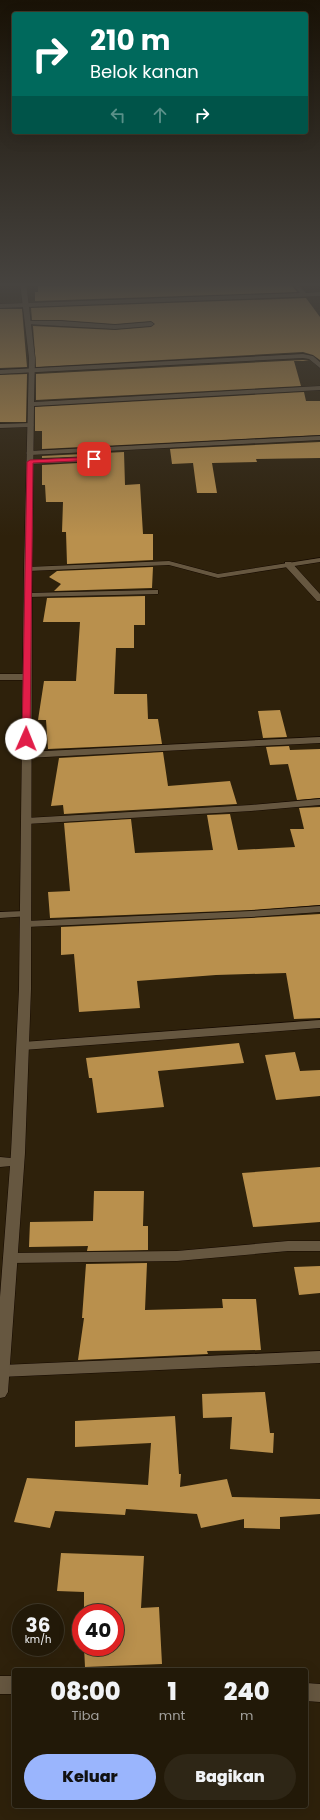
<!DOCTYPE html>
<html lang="id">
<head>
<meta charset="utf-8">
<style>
  body { margin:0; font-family:Poppins,sans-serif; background:#2e2616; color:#f1f3f6; height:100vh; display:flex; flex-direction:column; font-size:15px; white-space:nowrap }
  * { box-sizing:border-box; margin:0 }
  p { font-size:13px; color:#a2a09c }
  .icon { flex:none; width:22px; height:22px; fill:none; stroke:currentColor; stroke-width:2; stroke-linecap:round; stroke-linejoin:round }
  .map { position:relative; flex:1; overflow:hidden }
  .side { position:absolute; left:12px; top:1668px; width:296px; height:140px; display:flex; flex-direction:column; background:#221908; border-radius:4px; box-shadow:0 4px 16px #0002,0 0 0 1px #3f3829 }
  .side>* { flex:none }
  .guide { position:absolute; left:12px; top:12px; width:296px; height:122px; border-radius:4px; box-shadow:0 4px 16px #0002,0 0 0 1px #3f3829; background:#00695c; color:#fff; overflow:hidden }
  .speed { position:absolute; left:12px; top:1604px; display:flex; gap:8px; font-size:20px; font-weight:700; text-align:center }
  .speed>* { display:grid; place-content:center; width:52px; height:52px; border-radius:50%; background:#221908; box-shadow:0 4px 16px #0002,0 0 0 1px #3f3829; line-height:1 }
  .speed small { font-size:10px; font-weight:400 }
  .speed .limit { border:6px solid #d22; background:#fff; color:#111 }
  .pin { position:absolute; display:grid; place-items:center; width:34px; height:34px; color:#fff; margin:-17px; border-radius:8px; box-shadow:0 2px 6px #0006 }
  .me { position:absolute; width:44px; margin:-22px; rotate:1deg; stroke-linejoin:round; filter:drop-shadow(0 0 3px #0008) }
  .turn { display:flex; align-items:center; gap:14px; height:84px; padding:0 12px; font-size:18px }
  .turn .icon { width:52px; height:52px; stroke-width:2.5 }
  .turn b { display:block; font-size:28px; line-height:34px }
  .lanes { display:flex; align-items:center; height:38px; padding:0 12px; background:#0003; justify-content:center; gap:20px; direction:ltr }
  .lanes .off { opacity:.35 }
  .eta { display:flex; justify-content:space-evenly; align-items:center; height:68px; text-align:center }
  .eta b { font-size:24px; font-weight:800; line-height:28px }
  .primary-button { display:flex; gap:8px; margin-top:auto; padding:8px 12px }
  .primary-button a { flex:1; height:46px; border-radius:24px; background:#9ab5fd; color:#111; font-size:16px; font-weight:800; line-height:46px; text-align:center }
  .primary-button a+a { background:#2e2616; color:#f1f3f6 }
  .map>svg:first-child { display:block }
  .building { fill:#b9904d }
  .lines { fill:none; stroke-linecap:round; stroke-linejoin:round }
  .service-casing { stroke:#160a00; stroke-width:1 }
  .minor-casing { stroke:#160a00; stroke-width:1 }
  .tertiary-casing { stroke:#160a00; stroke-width:1 }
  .service { fill:#665740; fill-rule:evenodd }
  .minor { fill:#665740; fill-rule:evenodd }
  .tertiary { fill:#665740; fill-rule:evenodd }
  .route { fill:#e11d48; stroke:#92132f }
</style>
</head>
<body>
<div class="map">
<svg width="320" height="1820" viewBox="0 0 320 1820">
  <rect width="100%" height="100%" fill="#2e210b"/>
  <path class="building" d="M62 282H289L297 292 35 301V292H38V286L62 285Z
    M306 298 320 317V360L313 355 303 352 36 367 33 326 115 330 151 327 155 324 151 321 115 324 61 320H32L31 308Z
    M0 309H22L27 367 0 368Z
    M303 360 309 361H294L301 386 36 400V374Z
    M27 374 26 422H0V375Z
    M304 392 306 401H320V435L42 449V431H35V407Z
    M320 442V458L256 459 257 462 212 463 217 493H197L193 463 172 464 170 449Z
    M124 452 125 485 140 484 143 534H153V560L67 564 66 532H62L63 502H46L45 485H42V465L97 462 98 457 94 456 42 458V456Z
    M153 567 152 588 54 591 61 584 49 577 57 571Z
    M145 596V625H134V648H116L114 694H147L148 719H158L162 744 48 749 46 720H38L44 681H76L80 622H43L47 598Z
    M280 710 287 737 263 738 258 711Z
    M289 746 290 750 320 749V798L297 800 288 764 270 765 266 747Z
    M163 752 168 786 230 781 237 804 64 814 63 805 51 806 59 758Z
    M320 807V905L251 910 50 918 48 892 70 891 64 823 131 819 135 853 213 850 207 815 230 814 238 850 295 847 290 829H304L299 808Z
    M320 914V1018L294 1019 286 973 216 975 137 981 140 1008 79 1012 74 954 61 955V927L251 918Z
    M239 1043 244 1063 158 1071 164 1107 97 1113 92 1078H89L86 1058Z
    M295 1052 300 1071 320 1070V1096L276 1100 265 1055Z
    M320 1167V1222L253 1227 242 1173Z
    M94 1191H144L143 1226H148V1250L87 1251 88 1246 29 1247 30 1222 93 1221Z
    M147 1263 145 1310 223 1308 222 1299H256L261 1350 207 1351 208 1354 78 1360 84 1318H82L86 1264Z
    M320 1266V1293L299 1295 294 1267Z
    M265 1392 270 1433H274L273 1453 230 1449 232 1417 203 1418 202 1394Z
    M175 1416 179 1474H181L180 1487 227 1479 232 1497 320 1499V1514L280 1517V1529L244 1528V1519L201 1528 197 1514 126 1509 125 1515 55 1511 50 1528 14 1522 27 1478 148 1485 151 1443 75 1447V1421Z
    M61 1553 144 1556 141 1608 159 1607 162 1664 85 1667 84 1647H115V1613H84V1592L57 1591Z"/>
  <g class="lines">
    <g class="service-casing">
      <path id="service" d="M94 457H97V461L30 464 26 462 30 460Z
        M285 562H291L320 594V601H317L285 566Z"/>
    </g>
    <g class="minor-casing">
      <path id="minor" d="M290 282H296L306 293 320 292V296L0 308V304L300 293Z
        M28 321H61L115 325 151 322 154 324 151 326 115 329 26 324 25 323Z
        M303 354 313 356 320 362V368L309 359 303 358 0 374V370Z
        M0 424 31 423 34 425 31 427 0 428Z
        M320 436V440L30 455 26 453 30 451Z
        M320 558V562L218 578 169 565 28 571 24 569 28 567 169 561 218 574Z
        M155 590H158V594L28 597 24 595 28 593Z
        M0 674H27L31 677 27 680H0Z
        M320 737V743L26 758 21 755 26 752Z
        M320 799V805L251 811 26 824 21 821 26 818 251 805Z
        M320 906V912L251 917 26 927 20 924 26 921 251 911Z
        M25 911 29 912 31 914 29 916 0 918V912Z
        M320 1020V1028L23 1050 19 1049 17 1046 19 1043 23 1042Z
        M0 1157 22 1159 24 1162 22 1165 0 1167Z
        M288 1241H320V1251H288L177 1261 10 1263 5 1262 3 1258 5 1254 10 1253 177 1251Z
        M320 1351V1363L0 1377V1365H2Z
        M0 1676H14V1694H0Z
        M306 1683 320 1684V1702L306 1701Z"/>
    </g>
    <g class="tertiary-casing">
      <path id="tertiary" d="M20 282H26L35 358 34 402 320 386V390L34 406 32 569 31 989 25 1153 8 1392 5 1397 0 1398V1297L11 1153 19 989 24 569 29 358Z"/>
    </g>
    <use href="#service" class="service"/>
    <use href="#minor" class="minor"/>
    <use href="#tertiary" class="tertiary"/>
  </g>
  <linearGradient id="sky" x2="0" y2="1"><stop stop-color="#191206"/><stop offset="0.53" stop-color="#46433f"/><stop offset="1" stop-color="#46433f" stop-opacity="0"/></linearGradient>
  <rect width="320" height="537" fill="url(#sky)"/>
  <path class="route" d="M94 457 96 458V460L33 463 30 739 26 741 22 739 27 462 30 460Z"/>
</svg>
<div class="speed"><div>36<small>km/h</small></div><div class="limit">40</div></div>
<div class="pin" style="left:94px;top:459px;background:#d93025"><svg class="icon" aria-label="arrive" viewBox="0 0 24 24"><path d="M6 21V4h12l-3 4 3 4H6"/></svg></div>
<svg class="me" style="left:26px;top:739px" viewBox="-20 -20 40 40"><circle r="19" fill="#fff"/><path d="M0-13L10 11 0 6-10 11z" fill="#e11d48"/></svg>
<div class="guide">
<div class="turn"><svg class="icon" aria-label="right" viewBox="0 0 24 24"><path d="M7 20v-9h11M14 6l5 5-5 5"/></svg><div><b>210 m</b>Belok kanan</div></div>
<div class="lanes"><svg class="icon off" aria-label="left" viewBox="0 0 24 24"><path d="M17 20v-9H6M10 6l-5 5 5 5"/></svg><svg class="icon off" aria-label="ahead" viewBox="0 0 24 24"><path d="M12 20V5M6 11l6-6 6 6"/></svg><svg class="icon" aria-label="right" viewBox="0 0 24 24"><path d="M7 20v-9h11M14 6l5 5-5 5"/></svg></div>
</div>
<section class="side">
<div class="eta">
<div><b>08:00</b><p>Tiba</p></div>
<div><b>1</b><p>mnt</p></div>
<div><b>240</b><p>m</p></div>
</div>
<div class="primary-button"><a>Keluar</a><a>Bagikan</a></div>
</section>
</div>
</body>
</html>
